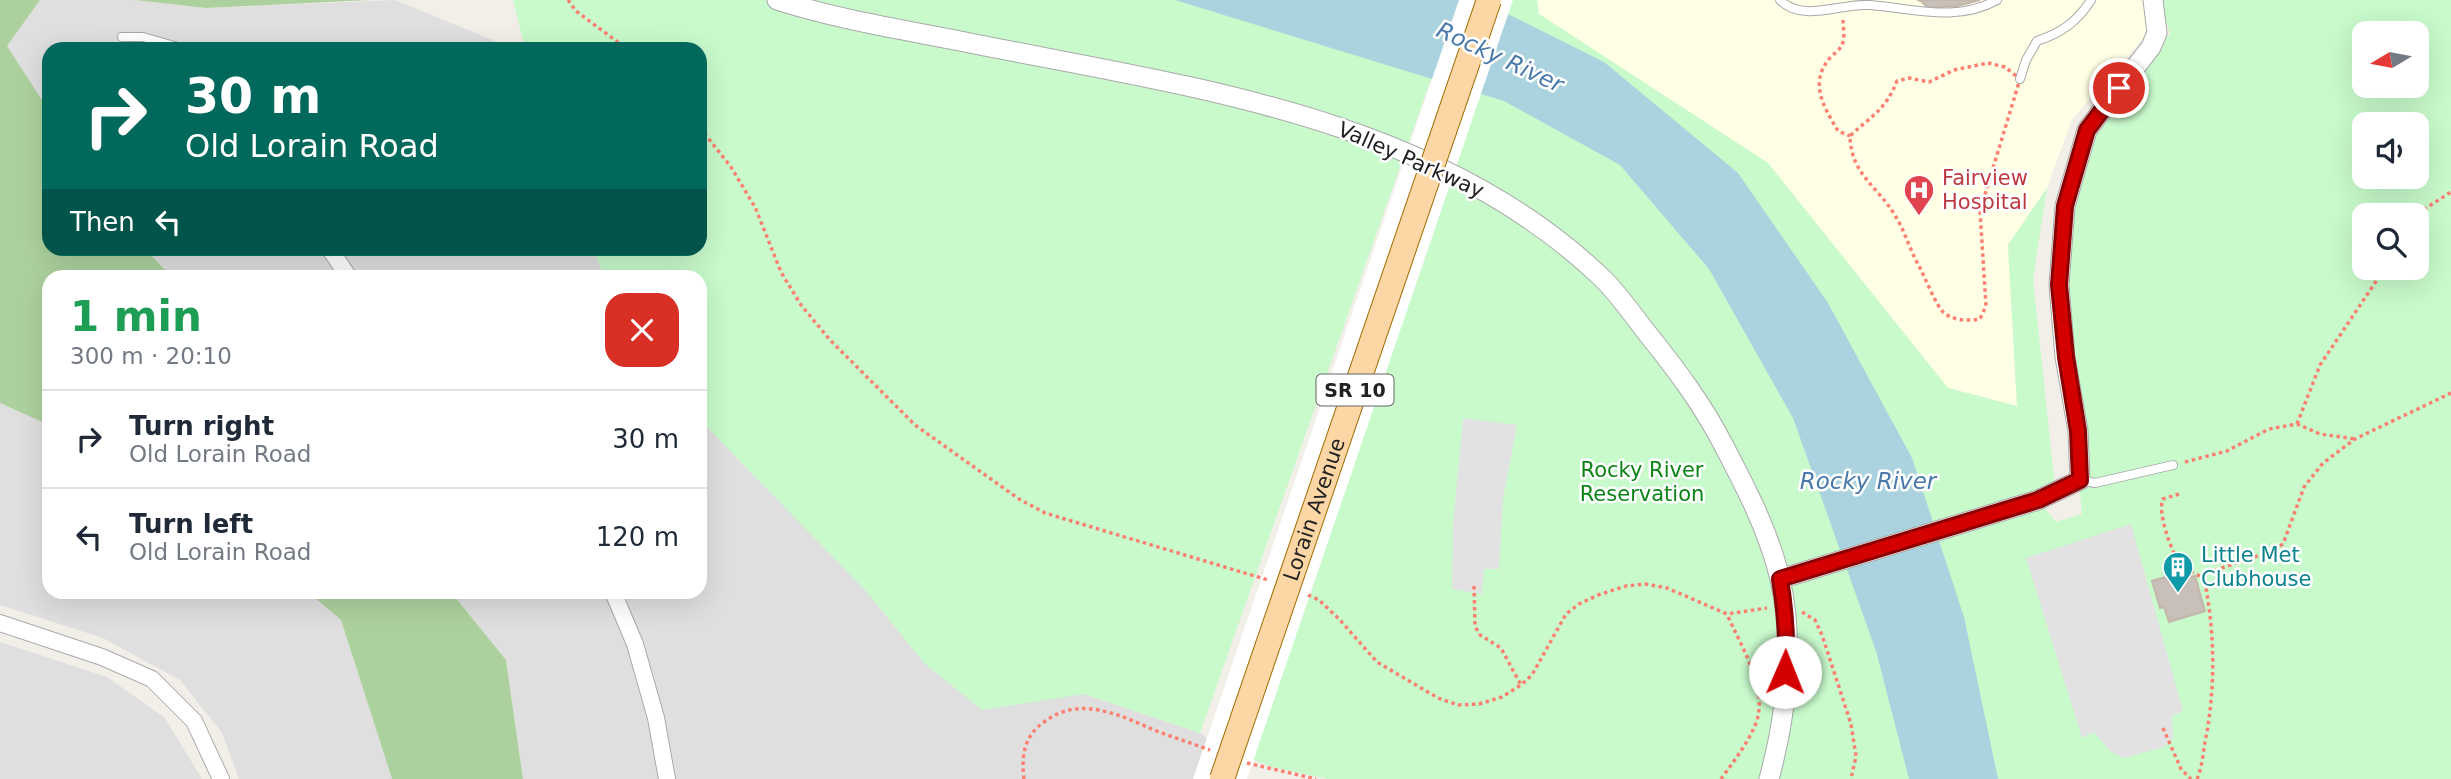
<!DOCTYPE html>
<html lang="en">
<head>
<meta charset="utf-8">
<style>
  body { margin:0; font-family:"DejaVu Sans",sans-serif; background:#f6f6f7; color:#1f2937; height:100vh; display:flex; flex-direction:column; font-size:26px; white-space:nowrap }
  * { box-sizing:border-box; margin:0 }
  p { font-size:23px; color:#747a83 }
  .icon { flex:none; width:38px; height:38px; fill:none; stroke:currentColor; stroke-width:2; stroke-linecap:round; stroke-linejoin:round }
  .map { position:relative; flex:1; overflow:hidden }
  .drawer { position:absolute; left:42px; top:270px; width:665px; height:329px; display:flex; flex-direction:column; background:#fff; border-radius:21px; box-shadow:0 7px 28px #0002 }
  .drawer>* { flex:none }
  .banner { position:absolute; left:42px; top:42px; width:665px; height:214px; border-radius:21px; box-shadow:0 7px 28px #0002; background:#00695c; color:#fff; overflow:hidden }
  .needle { width:46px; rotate:260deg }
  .tools { position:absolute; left:2352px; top:21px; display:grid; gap:14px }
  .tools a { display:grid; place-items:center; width:77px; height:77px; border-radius:14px; background:#fff; box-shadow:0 7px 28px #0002; font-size:35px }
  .pin { position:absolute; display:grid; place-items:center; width:60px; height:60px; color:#fff; margin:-30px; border:4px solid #fff; border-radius:50%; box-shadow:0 2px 7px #0007 }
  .me { position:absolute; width:77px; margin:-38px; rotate:1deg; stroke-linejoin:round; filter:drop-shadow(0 0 5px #0008) }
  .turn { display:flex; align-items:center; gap:24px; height:147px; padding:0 28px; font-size:32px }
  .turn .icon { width:91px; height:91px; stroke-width:2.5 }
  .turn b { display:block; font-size:49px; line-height:60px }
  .then { display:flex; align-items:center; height:66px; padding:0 28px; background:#0003; gap:14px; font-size:26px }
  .round { display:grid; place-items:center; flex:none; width:74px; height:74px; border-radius:21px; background:#f6f6f7 }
  .summary { display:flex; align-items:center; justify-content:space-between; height:119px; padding:0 28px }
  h1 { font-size:42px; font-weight:600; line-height:52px; color:#1e9e55 }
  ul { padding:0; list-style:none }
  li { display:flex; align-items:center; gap:21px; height:98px; padding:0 28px; border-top:2px solid #e0e1e3 }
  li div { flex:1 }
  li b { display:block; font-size:26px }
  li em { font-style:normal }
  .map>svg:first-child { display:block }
  .residential { fill:#e0dfdf }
  .education { fill:#ffffe5 }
  .forest { fill:#add19e }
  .park { fill:#c8facc; fill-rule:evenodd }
  .parking { fill:#e2e2e2 }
  .water { fill:#aad3df }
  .pier { fill:#fff }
  .building { fill:#c7bfb8; stroke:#c4b6ab; stroke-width:2 }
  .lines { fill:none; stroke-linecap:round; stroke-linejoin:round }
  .service-casing { stroke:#a9a9a9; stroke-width:10 }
  .minor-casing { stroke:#a9a9a9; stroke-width:18 }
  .tertiary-casing { stroke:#a9a9a9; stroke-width:21 }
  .path { stroke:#fa8072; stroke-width:3.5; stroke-dasharray:3.5 3.5; stroke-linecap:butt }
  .service { stroke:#fff; stroke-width:8 }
  .minor { stroke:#fff; stroke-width:16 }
  .tertiary { stroke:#fff; stroke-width:19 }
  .primary-bridge-casing { stroke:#a06b00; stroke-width:26; stroke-linecap:butt }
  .primary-bridge { stroke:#fcd6a4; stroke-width:24 }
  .route-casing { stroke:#8a0000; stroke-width:18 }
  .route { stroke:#d40000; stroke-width:12 }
  .labels { text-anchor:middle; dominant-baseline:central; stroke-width:5; stroke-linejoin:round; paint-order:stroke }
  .shield { fill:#fff; stroke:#646464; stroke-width:2 }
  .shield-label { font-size:19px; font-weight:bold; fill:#222 }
  .street-label { font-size:21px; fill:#222; stroke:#fff }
  .health-label { font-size:21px; fill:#be3a42; stroke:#fff; text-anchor:start }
  .park-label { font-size:21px; fill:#0c8416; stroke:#fff }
  .culture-label { font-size:21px; fill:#0d838f; stroke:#fff; text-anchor:start }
  .water-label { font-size:23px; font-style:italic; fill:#4a7aab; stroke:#fff }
</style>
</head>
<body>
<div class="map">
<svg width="2451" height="779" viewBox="0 0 2451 779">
  <rect width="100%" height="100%" fill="#f2efe9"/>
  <path class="residential" d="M40 0H135L206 8 395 0 514 49H49V111L6 46Z
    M145 249H593L604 276H171Z
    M0 403 49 425V592H308L341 620 392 779H239L222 733 180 680 103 638 0 605Z
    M700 420 1084 694 1200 733 1220 747 1211 779H523L506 660 451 592H700Z
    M0 642 107 677 165 718 202 779H0Z"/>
  <path class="education" d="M1537 0H2144L2152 28 2072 119 2047 188 2008 245 2017 406 1948 388 1768 163 1539 14Z"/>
  <path class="forest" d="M0 0H40L7 46 49 111V248L145 249 171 276H49V425L0 403Z
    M135 0H370L206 8Z
    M308 592H451L506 660 523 779H392L341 620Z"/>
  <path class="park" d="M513 0H1459L1200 733 1084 694 982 710 924 663 866 591 700 420V276H604L593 249 700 248V49H525Z
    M1508 0H1537L1539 14 1768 163 1948 388 2017 406 2008 245 2047 188 2033 279 2056 497 2040 502 2056 522 2082 514 2058 279 2082 126 2170 34 2159 0H2451V779H1328L1272 767 1220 747ZM2364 33H2417V86H2364ZM2364 124H2417V177H2364ZM2364 215H2417V268H2364Z"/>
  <path class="parking" d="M1463 418 1517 425 1503 499 1499 569H1484L1482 594 1452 589 1453 526Z
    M2131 524 2183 711 2172 716 2173 738 2164 747 2124 758 2111 752 2094 732 2082 738 2026 558Z"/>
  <path class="water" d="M1175 0H1480L1604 62 1738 173 1828 303 1912 458 1964 617 1998 779H1909L1876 651 1793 418 1709 269 1620 165 1504 101Z"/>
  <path class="pier" d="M1459 0H1513L1247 779H1193Z"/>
  <path class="building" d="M1917 0H1980L1957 6 1928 8 1921 1Z
    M2189 570 2191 577 2195 576 2205 611 2169 622 2164 607 2160 608 2152 581Z"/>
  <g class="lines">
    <g class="service-casing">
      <path id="service" d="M1780 0C1803 23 1840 3 1869 5 1913 8 1955 23 1997 0
        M122 37H143L185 49
        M2020 79 2026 60 2037 41C2061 33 2077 22 2091 0
        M2080 480 2095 483 2173 465"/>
    </g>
    <g class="minor-casing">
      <path id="minor" d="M329 248 348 276
        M613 592 635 644 656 718 667 779
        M0 623 102 657 152 679 194 721 221 779"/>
    </g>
    <g class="tertiary-casing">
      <path id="tertiary" d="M777 0C836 19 899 29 960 41 1181 86 1430 114 1601 277 1618 293 1632 314 1647 333 1676 369 1703 405 1724 446 1746 488 1769 532 1780 579 1795 643 1786 717 1769 779
        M1780 579 2038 500 2080 480 2078 431 2065 357 2059 285 2065 206 2087 130 2151 47 2157 33 2153 0"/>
    </g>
    <path class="path" d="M568 0 576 11 627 49
      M1843 20C1843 27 1845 36 1843 42 1841 50 1834 53 1829 59 1809 84 1824 107 1838 131L1850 136
      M1988 63 2005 67 2020 79 1980 211 1986 306 1980 319C1968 321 1955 321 1944 313 1936 306 1925 277 1919 266 1910 250 1905 232 1896 217 1878 186 1851 175 1850 136 1872 115 1885 111 1897 81L1909 78 1929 82 1954 70Z
      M700 128 731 167 755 207 781 272 801 305 830 340 915 425 1019 499 1045 513 1268 580
      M2417 222 2426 208 2451 192
      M2297 424 2320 365 2385 268
      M2185 462 2227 451 2269 429 2297 424 2320 434 2355 439
      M2179 494 2163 499C2157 511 2171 552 2180 563 2185 570 2196 574 2204 578
      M1474 586 1475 626 1480 635 1501 648 1521 685
      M1308 595 1319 600 1339 619 1377 662 1438 698 1458 705 1479 704 1502 697 1521 685 1532 675 1566 614 1579 604 1598 595 1626 586 1645 584 1667 588 1727 614 1767 608
      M1802 612 1815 620 1822 635 1851 724 1856 756 1851 779
      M2163 728 2181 769 2191 779
      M1247 763 1316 779
      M1024 779C1021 756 1024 736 1044 722 1081 694 1121 716 1159 732 1176 738 1193 744 1210 750
      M1721 779C1734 761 1748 743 1756 723 1769 688 1740 645 1727 614
      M2197 779C2202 768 2203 754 2205 742 2216 687 2215 632 2204 578L2207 573 2272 551 2283 544 2304 487 2323 463 2355 439 2451 393"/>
    <use href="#service" class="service"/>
    <use href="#minor" class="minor"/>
    <use href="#tertiary" class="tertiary"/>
    <g class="primary-bridge-casing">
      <g id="primary-bridge">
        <path id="s1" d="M1222 779 1489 0"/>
      </g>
    </g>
    <use href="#primary-bridge" class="primary-bridge"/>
  </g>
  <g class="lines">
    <g class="route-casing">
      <path id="route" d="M1785 672C1788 641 1785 610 1780 579L2038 500 2080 480 2078 431 2066 357 2059 285 2065 206 2087 130 2119 88"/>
    </g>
    <use href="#route" class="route"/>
  </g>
  <defs>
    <g id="hospital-pin" transform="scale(1.575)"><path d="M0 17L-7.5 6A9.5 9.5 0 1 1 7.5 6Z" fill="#e0444e" stroke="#fff"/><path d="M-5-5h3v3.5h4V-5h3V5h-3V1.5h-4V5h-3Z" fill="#fff"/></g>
    <g id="building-pin" transform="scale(1.575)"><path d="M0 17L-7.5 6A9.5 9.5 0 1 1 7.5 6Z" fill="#0f9aa8" stroke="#fff"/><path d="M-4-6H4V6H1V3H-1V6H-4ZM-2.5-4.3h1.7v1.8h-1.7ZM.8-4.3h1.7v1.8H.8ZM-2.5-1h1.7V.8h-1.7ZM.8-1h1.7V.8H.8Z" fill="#fff"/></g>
  </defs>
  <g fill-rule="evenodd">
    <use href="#hospital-pin" x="1919" y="190"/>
    <use href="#building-pin" x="2178" y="567"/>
  </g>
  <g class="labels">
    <rect class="shield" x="1316.5" y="374.5" width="77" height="31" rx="5"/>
    <g class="shield-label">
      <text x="1355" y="390">SR 10</text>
    </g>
    <g class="street-label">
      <text transform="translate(1411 160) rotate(24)">Valley Parkway</text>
      <text stroke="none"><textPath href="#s1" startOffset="285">Lorain Avenue</textPath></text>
    </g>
    <g class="health-label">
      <text x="1942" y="178">Fairview<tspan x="1942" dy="24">Hospital</tspan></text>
    </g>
    <g class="park-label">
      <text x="1642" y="470">Rocky River<tspan x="1642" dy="24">Reservation</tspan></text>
    </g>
    <g class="culture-label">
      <text x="2201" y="555">Little Met<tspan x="2201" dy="24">Clubhouse</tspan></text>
    </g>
    <g class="water-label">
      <text transform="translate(1500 57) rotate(25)">Rocky River</text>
      <text x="1868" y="481">Rocky River</text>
    </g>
  </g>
</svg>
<div class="tools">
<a><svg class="needle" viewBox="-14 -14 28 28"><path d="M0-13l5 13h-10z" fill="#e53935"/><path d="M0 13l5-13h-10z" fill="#747a83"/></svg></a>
<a><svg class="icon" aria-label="sound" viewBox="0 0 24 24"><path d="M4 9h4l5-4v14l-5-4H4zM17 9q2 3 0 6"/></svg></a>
<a><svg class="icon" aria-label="search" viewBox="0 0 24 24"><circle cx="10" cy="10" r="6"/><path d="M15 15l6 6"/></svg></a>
</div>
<div class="pin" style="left:2119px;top:88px;background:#d93025"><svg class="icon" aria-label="arrive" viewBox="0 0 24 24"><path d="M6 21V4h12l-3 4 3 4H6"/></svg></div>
<svg class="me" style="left:1785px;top:672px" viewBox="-20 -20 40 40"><circle r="19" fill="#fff"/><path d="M0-13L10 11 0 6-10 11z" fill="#d40000"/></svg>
<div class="banner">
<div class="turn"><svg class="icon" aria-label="right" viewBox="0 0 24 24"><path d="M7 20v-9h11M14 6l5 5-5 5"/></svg><div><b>30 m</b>Old Lorain Road</div></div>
<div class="then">Then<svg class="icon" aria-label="left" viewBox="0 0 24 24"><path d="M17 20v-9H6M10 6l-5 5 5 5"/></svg></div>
</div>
<section class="drawer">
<div class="summary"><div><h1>1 min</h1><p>300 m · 20:10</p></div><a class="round" style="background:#d93025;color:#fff"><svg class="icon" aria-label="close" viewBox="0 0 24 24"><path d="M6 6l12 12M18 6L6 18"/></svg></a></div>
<ul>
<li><svg class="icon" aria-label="right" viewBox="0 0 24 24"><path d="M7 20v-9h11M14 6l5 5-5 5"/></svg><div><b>Turn right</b><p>Old Lorain Road</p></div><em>30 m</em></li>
<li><svg class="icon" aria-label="left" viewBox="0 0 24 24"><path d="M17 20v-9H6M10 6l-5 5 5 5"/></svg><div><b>Turn left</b><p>Old Lorain Road</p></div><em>120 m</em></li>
</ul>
</section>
</div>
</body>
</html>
